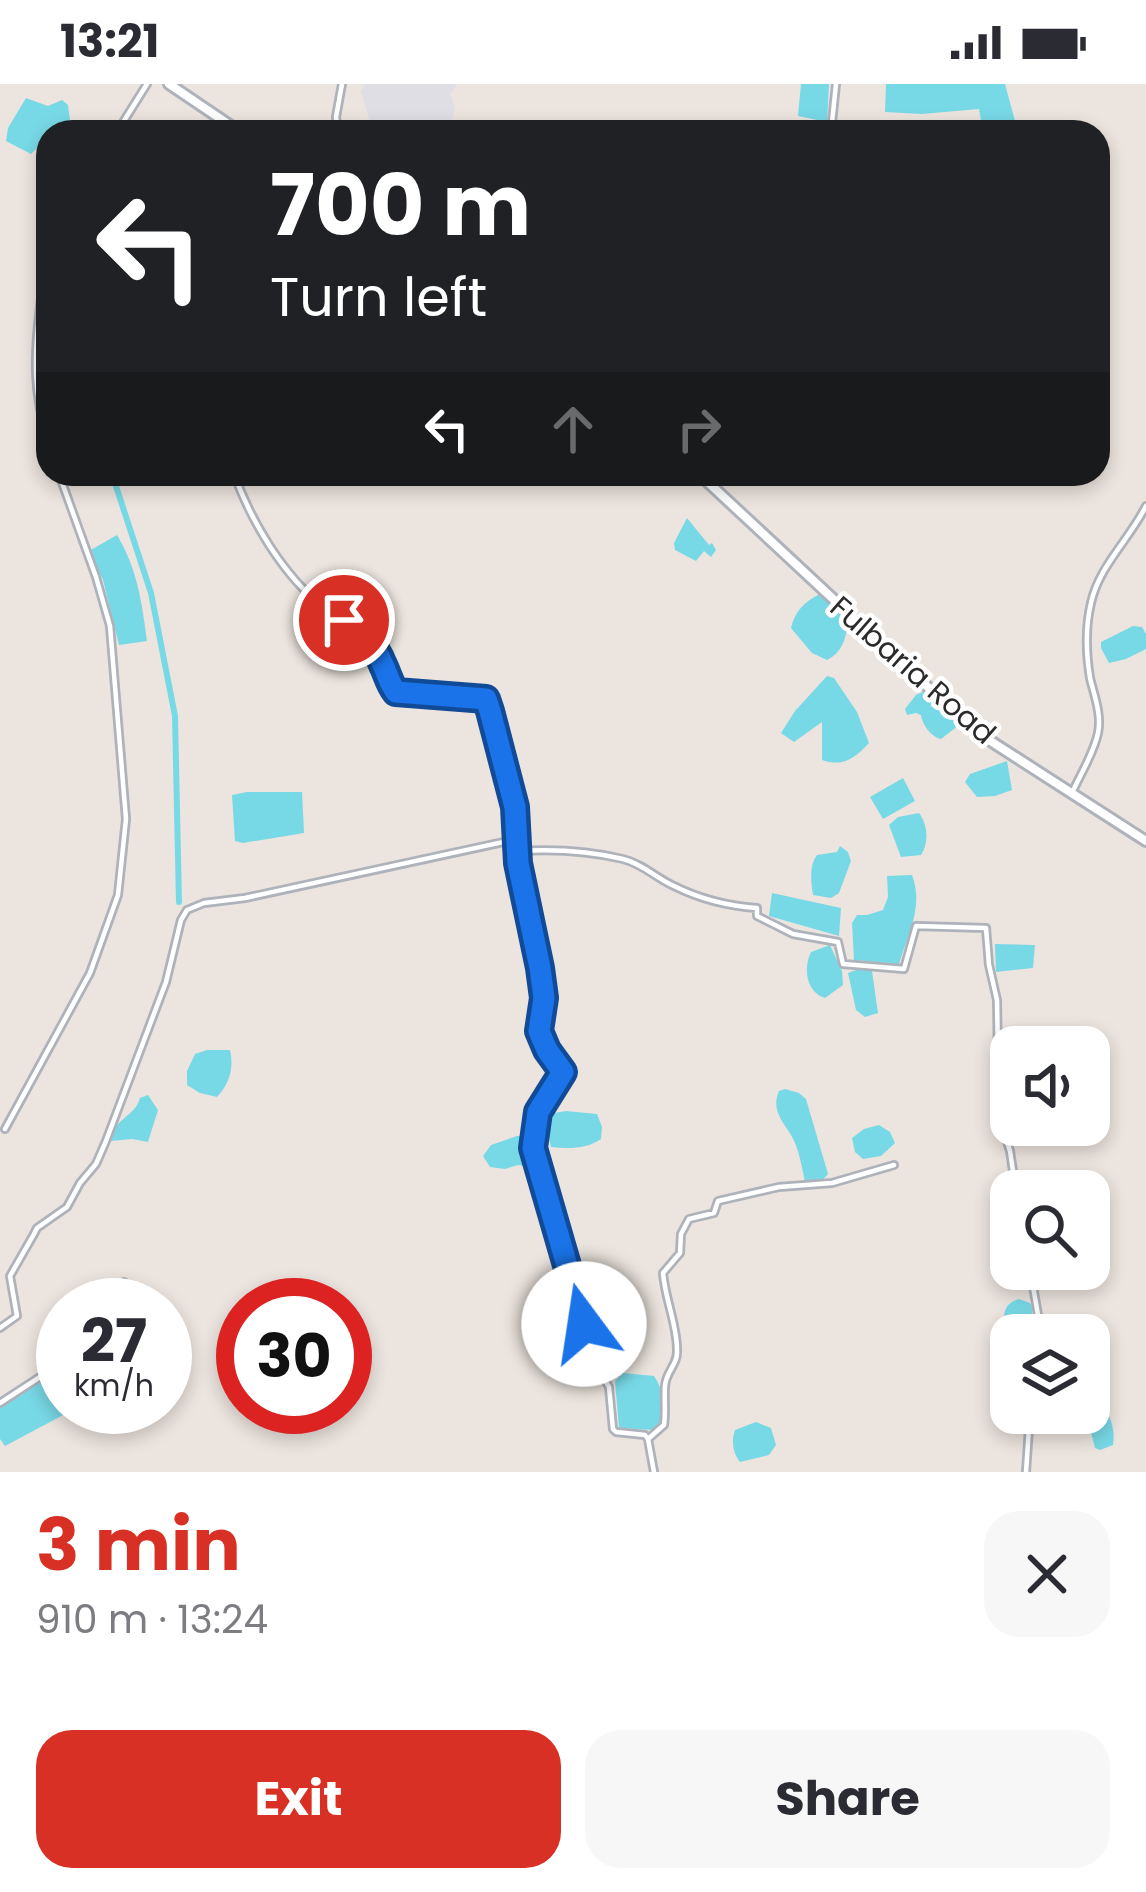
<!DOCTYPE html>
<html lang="en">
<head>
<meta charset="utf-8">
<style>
  body { margin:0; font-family:Poppins,sans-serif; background:#f7f7f7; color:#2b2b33; height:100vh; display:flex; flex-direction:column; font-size:45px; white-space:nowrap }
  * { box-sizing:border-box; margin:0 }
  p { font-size:39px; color:#7c7c81 }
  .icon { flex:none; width:66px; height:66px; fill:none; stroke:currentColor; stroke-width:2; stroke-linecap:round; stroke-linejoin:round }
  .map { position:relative; height:1388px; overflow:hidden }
  .sheet { display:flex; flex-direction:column; background:#fff; flex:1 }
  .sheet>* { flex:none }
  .top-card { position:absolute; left:36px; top:36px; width:1074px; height:366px; border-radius:36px; box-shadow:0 6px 18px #0003; background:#202124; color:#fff; overflow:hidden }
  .fabs { position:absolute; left:990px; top:942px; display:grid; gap:24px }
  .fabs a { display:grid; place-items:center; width:120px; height:120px; border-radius:24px; background:#fff; box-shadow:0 6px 18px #0003; font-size:60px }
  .speed { position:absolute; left:36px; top:1194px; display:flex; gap:24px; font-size:60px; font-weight:700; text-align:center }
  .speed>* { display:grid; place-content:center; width:156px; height:156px; border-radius:50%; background:#fff; box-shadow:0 6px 18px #0003; line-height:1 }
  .speed small { font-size:30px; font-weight:400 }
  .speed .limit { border:18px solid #d22; background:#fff; color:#111 }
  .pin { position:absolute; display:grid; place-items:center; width:102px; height:102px; color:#fff; margin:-51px; border:6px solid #fff; border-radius:50%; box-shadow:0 3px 12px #0007 }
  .me { position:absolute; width:132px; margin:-66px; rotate:346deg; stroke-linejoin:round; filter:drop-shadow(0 0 9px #0008) }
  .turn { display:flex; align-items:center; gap:42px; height:252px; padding:0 36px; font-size:54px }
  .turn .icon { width:156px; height:156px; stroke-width:2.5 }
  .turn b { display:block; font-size:84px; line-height:102px }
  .lanes { display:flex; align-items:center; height:114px; padding:0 36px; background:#0003; justify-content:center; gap:60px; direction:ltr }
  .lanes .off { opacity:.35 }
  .round { display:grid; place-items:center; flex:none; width:126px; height:126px; border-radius:36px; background:#f7f7f7 }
  .head { display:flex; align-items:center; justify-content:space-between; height:204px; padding:0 36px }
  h1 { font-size:72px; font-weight:700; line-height:90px; color:#d93025 }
  .primary-button { display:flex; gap:24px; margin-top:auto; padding:24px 36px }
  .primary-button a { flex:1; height:138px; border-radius:36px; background:#d93025; color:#fff; font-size:48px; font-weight:700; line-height:138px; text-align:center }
  .primary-button a+a { background:#f7f7f7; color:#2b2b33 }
  .status { display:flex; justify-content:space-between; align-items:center; height:84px; padding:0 60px; background:#fff; direction:ltr }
  .status svg { height:33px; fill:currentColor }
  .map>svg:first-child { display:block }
  .industrial { fill:#dfdee5 }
  .water { fill:#78d9e6 }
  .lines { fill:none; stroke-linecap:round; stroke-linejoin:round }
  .canal { stroke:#78d9e6; stroke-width:6 }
  .minor-casing { stroke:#aeb2ba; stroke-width:10 }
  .secondary-casing { stroke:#aeb2ba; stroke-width:14 }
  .minor { stroke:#fff; stroke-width:4.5 }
  .secondary { stroke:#fff; stroke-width:8 }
  .route-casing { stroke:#114b97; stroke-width:30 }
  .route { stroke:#1a73e8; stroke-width:21 }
  .labels { text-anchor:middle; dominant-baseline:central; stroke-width:9; stroke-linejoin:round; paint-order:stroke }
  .street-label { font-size:30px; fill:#2b2b2b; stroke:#fff }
</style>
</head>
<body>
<div class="status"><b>13:21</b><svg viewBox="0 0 49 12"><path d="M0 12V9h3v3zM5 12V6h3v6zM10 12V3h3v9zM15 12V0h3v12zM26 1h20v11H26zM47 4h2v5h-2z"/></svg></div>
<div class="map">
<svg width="1146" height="1388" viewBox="0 0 1146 1388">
  <rect width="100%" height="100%" fill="#ece4de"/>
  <path class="industrial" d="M366 0H457L450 10 455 24 449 48H412V44L371 41 361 7Z"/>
  <path class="water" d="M801 0H829L827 38 798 32Z
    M886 0H1005L1018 48H983L979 25 922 30 885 28Z
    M26 14 48 22 62 16 68 21 70 36 68 48H48V68L38 63 31 70 6 57 8 44Z
    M687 434 709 461 712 459 716 466 711 473 704 467 696 477 675 466 674 459Z
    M117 451C137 484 142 518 147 557L119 561 103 496 89 467Z
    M820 510 848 539C846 554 842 569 827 576L812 569 791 544C795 527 804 518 820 510Z
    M1133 542 1142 543 1146 550V565L1126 575 1109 579 1101 564V558Z
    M827 592 834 594 857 628 869 659C854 675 843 683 822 676V638L794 658 781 649 795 627Z
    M927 606 934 610 931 623 936 620 960 635 959 641 941 655C931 653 922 640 921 631L916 629 907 631 905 625 916 611Z
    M1007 677 1012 706 995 712 977 713 965 698 970 690Z
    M903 694 915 717 883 735 870 713Z
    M247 708H302L304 749 243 759 235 757 232 711Z
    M919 729C928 741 929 759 921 771L901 773 889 741 898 733Z
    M840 762 848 768 851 777 839 809 831 814 813 811C811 799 809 781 817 771L837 768Z
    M912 791C924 823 908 849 899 880L854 876 852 839 857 831H867L883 826 888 813 887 792Z
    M772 809 841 824 839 852 769 832Z
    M995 860 1035 861 1033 884 996 888Z
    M830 861 842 887 843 901 825 914C806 908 803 884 811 868Z
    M859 885 872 887 878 929 865 933 856 926 848 889Z
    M207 966H230C234 984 230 999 217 1013L200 1009 187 1001V987L195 970Z
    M785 1005 799 1009 806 1015 828 1090 821 1098H805C802 1084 799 1064 791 1051 782 1036 771 1026 779 1007Z
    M148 1011 158 1026 148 1058 132 1055 111 1057C112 1035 135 1033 140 1014Z
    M566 1027 597 1030 602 1043 601 1055C587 1065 568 1065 551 1063L547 1045 548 1030Z
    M879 1041 890 1048 895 1059 881 1072 863 1075 855 1068 852 1054 864 1045Z
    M517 1052H525L536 1084 518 1081 505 1085 490 1083 483 1072 491 1061Z
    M1019 1215 1030 1219 1032 1223V1251H1011V1254L1006 1250C1003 1234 1001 1220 1019 1215Z
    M572 1220 579 1225 582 1239 578 1246 570 1249 562 1242 531 1243 532 1223 559 1227Z
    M623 1289 654 1292C665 1308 669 1333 653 1346L619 1344 615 1297Z
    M39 1296H43L65 1330 5 1362 0 1355V1323Z
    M1090 1315H1095C1109 1325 1116 1343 1113 1361L1100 1366 1095 1364 1086 1329H1089Z
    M756 1338 771 1344 776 1361 769 1371 740 1378C733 1370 731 1356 735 1346Z"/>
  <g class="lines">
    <path class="canal" d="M112 390 151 509 175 632 179 818"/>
    <g class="minor-casing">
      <path id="minor" d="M117 48 147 0
        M338 48 336 33 342 0
        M831 48 836 0
        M48 175C43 190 42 207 40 223 34 272 33 309 48 357
        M234 390C252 439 283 491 324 524 336 534 352 540 364 550 381 566 382 591 396 608L486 615 515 723 518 779 544 914 540 947 547 966 563 987 538 1028 533 1064 568 1175 590 1263 597 1283 609 1303 613 1345 616 1348 645 1351 648 1355 654 1388
        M1072 709C1080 691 1094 669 1098 649 1102 631 1094 611 1090 594 1086 569 1085 544 1091 519 1099 482 1129 456 1146 422
        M518 767C552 765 590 767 623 775 643 780 656 794 674 802 700 815 728 822 757 824V832L793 850 838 858 843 880 904 885 916 842 986 844 989 881 997 916 999 1033 1010 1067 1016 1107
        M5 1045 90 889 118 811 126 735 110 542 96 493 59 390
        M1030 1185 1038 1231 1037 1251
        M78 1221 124 1198
        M0 1244 17 1232 10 1192 34 1150 37 1144 67 1123 80 1099 96 1080 106 1057 166 898 181 836 187 826 204 819 245 814 517 755
        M0 1319 63 1278
        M648 1355 664 1341C666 1327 664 1315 665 1302 666 1287 678 1281 677 1266 677 1240 665 1215 663 1189L680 1169 681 1150 689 1135 714 1129 718 1117 779 1103 832 1099 894 1081
        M1026 1388 1030 1329"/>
    </g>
    <g class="secondary-casing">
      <path id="secondary" d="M169 0 240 48
        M699 390 975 647 1146 757"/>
    </g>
    <use href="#minor" class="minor"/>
    <use href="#secondary" class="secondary"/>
  </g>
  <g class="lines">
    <g class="route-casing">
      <path id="route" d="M344 536C362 549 375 560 383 581 388 591 389 599 396 608L486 615 490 627 515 723 518 779 540 884 544 914 539 947 547 966 563 988 538 1028 533 1064 584 1240"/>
    </g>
    <use href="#route" class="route"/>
  </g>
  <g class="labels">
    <g class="street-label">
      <text transform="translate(913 586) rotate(41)">Fulbaria Road</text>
    </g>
  </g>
</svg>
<div class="fabs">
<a><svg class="icon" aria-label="sound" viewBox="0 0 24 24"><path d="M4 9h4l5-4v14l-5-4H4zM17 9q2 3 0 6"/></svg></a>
<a><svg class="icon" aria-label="search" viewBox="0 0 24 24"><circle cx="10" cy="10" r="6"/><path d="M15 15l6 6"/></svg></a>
<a><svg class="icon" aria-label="layers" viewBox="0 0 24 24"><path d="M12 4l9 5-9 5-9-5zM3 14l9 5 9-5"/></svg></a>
</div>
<div class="speed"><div>27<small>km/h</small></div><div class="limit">30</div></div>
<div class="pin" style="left:344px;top:536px;background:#d93025"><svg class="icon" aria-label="arrive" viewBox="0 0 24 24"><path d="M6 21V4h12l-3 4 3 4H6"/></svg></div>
<svg class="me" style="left:584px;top:1240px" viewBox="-20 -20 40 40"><circle r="19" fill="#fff"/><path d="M0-13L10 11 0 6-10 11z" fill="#1a73e8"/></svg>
<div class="top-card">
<div class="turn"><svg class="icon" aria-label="left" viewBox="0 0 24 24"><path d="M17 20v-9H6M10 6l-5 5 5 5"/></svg><div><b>700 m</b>Turn left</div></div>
<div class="lanes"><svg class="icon" aria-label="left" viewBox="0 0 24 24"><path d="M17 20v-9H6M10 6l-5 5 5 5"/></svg><svg class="icon off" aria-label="ahead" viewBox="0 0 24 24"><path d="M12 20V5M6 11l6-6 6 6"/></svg><svg class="icon off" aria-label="right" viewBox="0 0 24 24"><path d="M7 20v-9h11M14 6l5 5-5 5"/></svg></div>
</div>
</div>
<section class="sheet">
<div class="head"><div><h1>3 min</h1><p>910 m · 13:24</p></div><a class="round"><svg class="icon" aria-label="close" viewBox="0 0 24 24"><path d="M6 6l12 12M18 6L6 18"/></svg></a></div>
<div class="primary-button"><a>Exit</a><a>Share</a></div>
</section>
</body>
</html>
